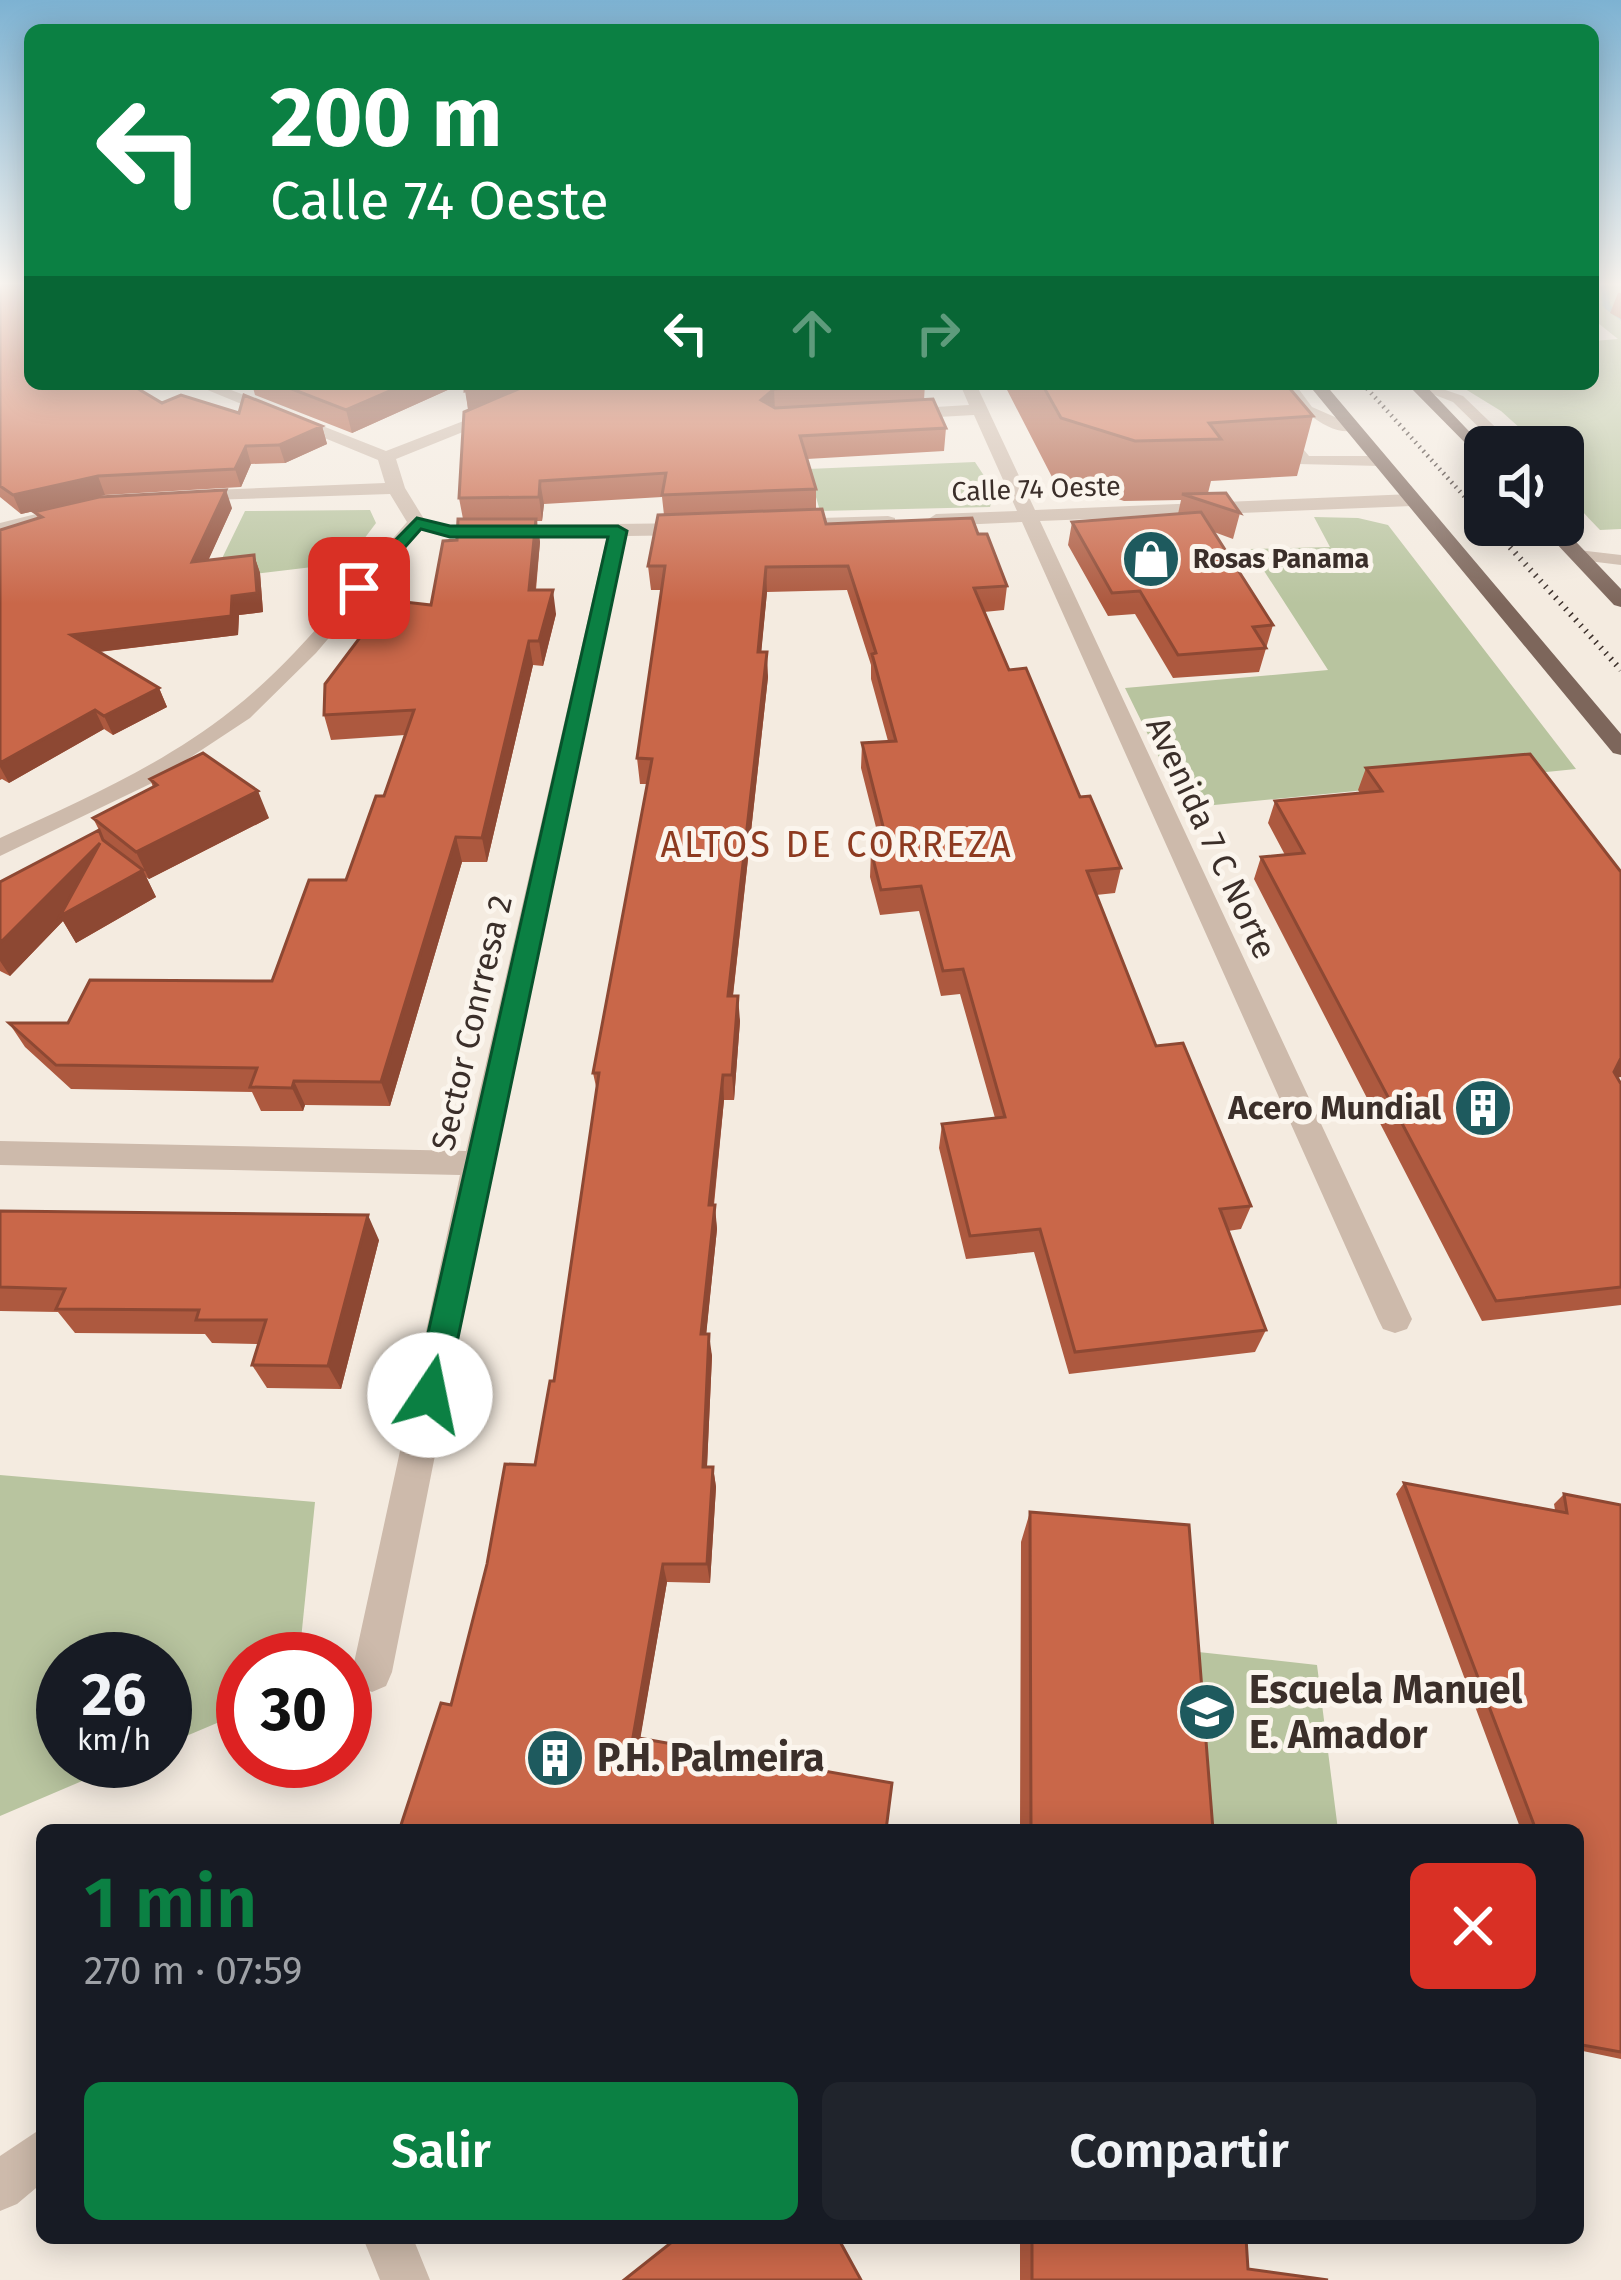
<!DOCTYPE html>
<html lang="es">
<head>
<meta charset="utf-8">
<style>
  body { margin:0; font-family:"Fira Sans",sans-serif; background:#20242c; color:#f1f3f6; height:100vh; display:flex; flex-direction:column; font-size:45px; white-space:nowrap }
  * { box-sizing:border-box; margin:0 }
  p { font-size:39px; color:#9ea1a6 }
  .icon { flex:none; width:66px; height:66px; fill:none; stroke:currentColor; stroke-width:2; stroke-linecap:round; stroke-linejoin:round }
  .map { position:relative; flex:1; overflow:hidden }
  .side { position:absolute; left:36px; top:1824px; width:1548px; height:420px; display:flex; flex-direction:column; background:#171b24; border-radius:18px; box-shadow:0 6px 30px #0003 }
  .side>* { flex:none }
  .hud { position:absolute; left:24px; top:24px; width:1575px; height:366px; border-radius:18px; box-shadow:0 6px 30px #0003; background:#0b8043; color:#fff; overflow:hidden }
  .fabs { position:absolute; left:1464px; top:426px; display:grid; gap:24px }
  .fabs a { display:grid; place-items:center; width:120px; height:120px; border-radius:18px; background:#171b24; box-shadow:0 6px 30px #0003; font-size:60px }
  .speed { position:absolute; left:36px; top:1632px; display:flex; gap:24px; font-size:60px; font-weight:700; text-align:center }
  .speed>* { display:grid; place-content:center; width:156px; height:156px; border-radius:50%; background:#171b24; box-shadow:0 6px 30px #0003; line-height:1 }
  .speed small { font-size:30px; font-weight:400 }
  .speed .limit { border:18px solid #d22; background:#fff; color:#111 }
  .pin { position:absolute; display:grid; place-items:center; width:102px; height:102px; color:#fff; margin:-51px; border-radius:24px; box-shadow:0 6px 18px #0006 }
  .me { position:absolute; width:132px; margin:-66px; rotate:11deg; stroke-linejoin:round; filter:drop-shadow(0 0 9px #0008) }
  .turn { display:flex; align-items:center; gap:42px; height:252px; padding:0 48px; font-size:54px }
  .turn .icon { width:156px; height:156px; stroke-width:2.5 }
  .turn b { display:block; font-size:84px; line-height:102px }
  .lanes { display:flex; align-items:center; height:114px; padding:0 48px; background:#0003; justify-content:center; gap:60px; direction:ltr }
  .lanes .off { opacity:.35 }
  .round { display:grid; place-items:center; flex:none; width:126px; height:126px; border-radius:18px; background:#20242c }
  .summary { display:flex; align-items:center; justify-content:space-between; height:204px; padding:0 48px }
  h1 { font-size:72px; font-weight:600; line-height:90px; color:#0b8043 }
  .cta { display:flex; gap:24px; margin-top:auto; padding:24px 48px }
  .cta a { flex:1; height:138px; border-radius:18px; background:#0b8043; color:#fff; font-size:48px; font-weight:600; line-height:138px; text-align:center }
  .cta a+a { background:#20242c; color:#f1f3f6 }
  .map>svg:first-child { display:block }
  .green { fill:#b8c49f }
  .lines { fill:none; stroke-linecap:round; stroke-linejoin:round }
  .stream { fill:#7eb0b2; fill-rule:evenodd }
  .lane { fill:#cdbaab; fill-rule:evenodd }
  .street { fill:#cdbaab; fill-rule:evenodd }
  .primary { fill:#7d665b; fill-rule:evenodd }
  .rail-far1 { stroke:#3b2f2a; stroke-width:4.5; stroke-dasharray:1.5 4.5; stroke-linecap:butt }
  .rail { stroke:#3b2f2a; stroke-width:6; stroke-dasharray:1.5 6; stroke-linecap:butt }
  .wall { fill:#ad593f }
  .shaded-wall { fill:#8d4833 }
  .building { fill:#c96749; stroke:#8d4833; stroke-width:3 }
  .route { fill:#0b8043; stroke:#07532c; stroke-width:3 }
  .labels { text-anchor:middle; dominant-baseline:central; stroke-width:10; stroke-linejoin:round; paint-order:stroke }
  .far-street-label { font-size:27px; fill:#3b2f2a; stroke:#fbf5ed }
  .far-poi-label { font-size:27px; font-weight:bold; fill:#3b2f2a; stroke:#fbf5ed; text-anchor:start }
  .street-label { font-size:33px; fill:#3b2f2a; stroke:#fbf5ed }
  .poi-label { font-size:33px; font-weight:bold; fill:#3b2f2a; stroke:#fbf5ed; text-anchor:end }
  .neighbourhood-label { font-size:36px; letter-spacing:3px; fill:#8d3a20; stroke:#fbf5ed }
  .near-poi-label { font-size:39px; font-weight:bold; fill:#3b2f2a; stroke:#fbf5ed; text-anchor:start }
</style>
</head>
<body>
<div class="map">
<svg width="1621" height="2280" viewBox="0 0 1621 2280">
  <rect width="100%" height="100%" fill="#f4ebe0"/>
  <path class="green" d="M1593 285H1621V529L1600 530C1570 499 1563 491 1563 447H1541L1501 411 1457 384H1593V341L1618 339 1593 319Z
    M975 462 994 491 990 507 820 511 808 469Z
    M370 510 376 523 346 563 212 579 245 511Z
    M1314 517 1358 518 1388 525 1576 769 1184 808 1125 688 1328 670 1250 549 1330 547Z
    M0 1475 315 1502 299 1659H243V1712L165 1745V1659H63V1761H129L0 1816Z
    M1180 1650 1317 1665 1338 1830H1192Z"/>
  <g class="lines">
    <path class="stream" d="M1601 285H1609L1610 305 1621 315V321L1602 306Z"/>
    <path class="lane" d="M1234 384H1249L1309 456H1380L1388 461 1380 466 1298 464Z
      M1280 384H1295L1312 407 1360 428C1334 443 1294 404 1280 384Z
      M1428 384 1463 396 1516 447H1499L1453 402 1409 385Z
      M1578 550 1621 555V565L1572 559V551Z"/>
    <path class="street" d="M193 384H216L386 451 559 384H582L396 459 405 488 424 519 451 526 696 523 706 529 696 535 627 536 493 1163 392 1672 386 1686 372 1692 358 1686 352 1672 460 1175 0 1165V1141L466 1151 607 536 450 538 421 530 316 653 250 718 150 784 0 856V838C80 801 163 765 232 710 299 658 351 586 407 522L390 494 179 501V493L186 491 385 483 378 460Z
      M960 384H976L1035 510 1412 494 1421 500 1412 506 1040 521 1412 1319 1407 1329 1395 1333 1383 1329 1378 1319 1022 522 936 526 927 520 936 514 1017 511 974 415 902 419 893 414 902 409 969 405Z
      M56 509 65 515 63 519 0 535V523Z
      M888 516 895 518V526L786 531 776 525 786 519Z
      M42 2128V2183L17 2204 0 2211V2156Z
      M363 2238H413L430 2280H380Z"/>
    <path class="primary" d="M1308 384H1325L1621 734V755L1613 753Z
      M1407 384H1424L1485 448V463Z
      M1539 525H1560L1621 589V607L1614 605Z"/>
    <path class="rail-far1" d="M1363 384 1482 516"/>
    <path class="rail" d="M1479 513 1485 520
      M1490 525 1621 670"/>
  </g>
  <path class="wall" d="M0 285 30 384 322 426 327 444 285 463 251 464 241 487 105 495 21 514 0 497Z
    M1618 293H1621V319L1610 313Z
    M252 384H461L352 433 255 395Z
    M465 384H925L924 400 946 428 944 451 807 459 816 489V509L826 524 978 534 1007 586 1004 610 984 612 1009 670 1121 868 1115 893 1096 895 1156 1046 1251 1206 1241 1229 1228 1231 1266 1330 1255 1352 1069 1374 1034 1252 966 1259 939 1148 942 1124 995 1118 960 994 941 996 919 911 880 915 870 877 871 851H882L861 768 862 743 888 741 871 679V665L847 590 767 592 761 652 768 677 733 996 740 1021 734 1100H724L714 1205 717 1229 706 1334 712 1356 707 1467H713L716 1487 710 1583 667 1582 640 1738 886 1830H402L400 1828 451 1705 535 1465 554 1381 597 1091 593 1073 647 784H640L637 758 662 590H651L648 566 664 515 662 497 544 504 542 521H537L540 542 536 590 556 614 543 666 533 665 487 862H462L390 1106 305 1105 303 1111H261L252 1092 71 1089 25 1047 9 1023H68L272 981 346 880 384 796 405 735 331 740 324 715 431 605 463 519 459 498 468 410Z
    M1004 384H1286L1313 416 1297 476 1211 481 1208 493 1240 513 1233 539 1214 532 1273 625 1259 672 1173 678 1135 614 1108 616 1068 545 1072 522 1178 514 1181 500 1124 501 1052 477Z
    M232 508 208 560 254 555 260 573 263 612 239 615 238 635 99 652 159 688 167 707 113 735 104 729 9 783 2 779 0 780V530L38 518 34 512Z
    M1366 768 1621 1084V1305L1482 1321 1254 879 1261 857 1285 855 1268 823 1275 801 1360 793 1358 790Z
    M150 779 269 818 149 879 146 877 156 897 76 943 63 921 10 976 0 971V882L99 830 93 818 153 787Z
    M0 1211 379 1240 341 1389 267 1388 252 1365 259 1344 212 1343 205 1334 75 1333 58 1312 0 1311Z
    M1404 1483 1555 1510 1554 1504 1564 1494 1621 1505V2059L1578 2050V1830H1521L1396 1494Z
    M1030 1512 1213 1830H1020L1021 1542Z
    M1020 2238H1246L1248 2269 1328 2280H1020Z"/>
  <path class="shaded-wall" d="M406 384H461L352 433 346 410Z
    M485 384H547L469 414 465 391Z
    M774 389 775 412 761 400Z
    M322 426 327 444 285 463 279 445Z
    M246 446 251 464 241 487 235 469Z
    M98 476 105 495 21 514 13 495Z
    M540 481 544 504 542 521 539 497Z
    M226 490 232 508 199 581 192 562Z
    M536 519 540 542 533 614 529 590Z
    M254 555 260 573 263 612 239 615 238 635 80 654 71 635 232 596Z
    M766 567 767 592 759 676 758 652Z
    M553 590 556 614 543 666 539 641Z
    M529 641 533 665 487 862 482 838Z
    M767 652 768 677 730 1021 728 996Z
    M159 688 167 707 113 735 104 716Z
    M95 710 104 729 9 783 0 767V763Z
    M258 791 269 818 149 879 136 852Z
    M456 837 462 862 390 1106 381 1082Z
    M100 843 143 870 156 897 76 943 63 921 10 976 0 961V943Z
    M738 996 740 1021 734 1100 732 1075Z
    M1621 1058V1077L1606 1080Z
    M723 1075 724 1100 711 1229 709 1205Z
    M294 1081 305 1105 303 1111 292 1088Z
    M715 1205 717 1229 704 1356 701 1334Z
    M368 1215 379 1240 341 1389 328 1366Z
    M709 1334 712 1356 706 1487 703 1467Z
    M713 1467 716 1487 710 1583 707 1564Z
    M663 1564 667 1582 638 1752 633 1737Z"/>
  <path class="building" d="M0 285H30V384H130L162 403 181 395 239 413 244 395 322 426 279 445 246 446 235 469 98 476 13 495 0 486Z
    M279 384H406L346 410Z
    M465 384H485L465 391Z
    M530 384H865L774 389 761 400 775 408 933 399 946 428 800 436 816 489 662 495 666 473 540 481 539 497 459 498 464 412Z
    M1042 384H1286L1313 416 1209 423 1221 439 1135 441 1061 418Z
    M226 490 192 562 254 555 257 593 232 596 231 616 71 635 159 688 104 716 95 710 0 763V530L42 517 34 512 99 497Z
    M1226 493 1240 513 1182 494Z
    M822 509 826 524 972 518 978 534H987L1007 586 974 588 1009 670 1026 668 1080 797 1090 796 1121 868 1087 871 1156 1046 1183 1043 1251 1206 1220 1209 1266 1330 1075 1352 1040 1229 970 1236 942 1124 1005 1117 963 969 943 971 921 886 881 890 871 851 889 850 862 743 896 741 872 654 876 653 848 566 766 567 758 652H767L728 996H738L732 1075H723L709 1205H715L701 1334H709L703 1467H713L707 1564H663L633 1737 892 1783 886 1830H409L400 1828 441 1703 451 1705 487 1564 505 1464 535 1465 550 1381H554L599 1073H593L652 759 637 758 665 566H648L658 515Z
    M1201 512 1273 625 1253 627 1266 648 1178 655 1140 591 1112 593 1072 522Z
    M458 519H536L529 590H553L539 641H529L482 838 456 837 381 1082 294 1081 292 1088 250 1087 257 1068 56 1065 9 1023H68L90 980 272 981 309 880H346L376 796H384L414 710 324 715 325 684 388 600 431 605 443 541 457 540Z
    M203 753 258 791 136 852 93 818 157 785 150 779Z
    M1530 754 1621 872V1058L1614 1072 1621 1084V1287L1496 1301 1261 857 1304 853 1275 801 1382 791 1366 768Z
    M99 830 103 840 143 870 60 916 100 843 0 943V882Z
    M0 1211 368 1215 328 1366 252 1365 266 1320H196L199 1310 56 1309 65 1289 0 1287Z
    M1404 1483 1567 1513 1564 1494 1621 1505V2052L1582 2045 1578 2013V1830H1536Z
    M1030 1512 1189 1525 1213 1830H1031Z
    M677 2238H838L861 2280H624Z
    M1032 2238H1246L1248 2269 1328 2280H1032Z"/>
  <linearGradient id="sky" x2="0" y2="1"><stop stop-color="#7db2d2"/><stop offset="0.47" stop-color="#faf6f1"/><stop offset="1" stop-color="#faf6f1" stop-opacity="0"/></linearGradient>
  <rect width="1621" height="604" fill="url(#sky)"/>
  <path class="route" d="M417 518 450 526H618L627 531 446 1395 441 1405 430 1409 419 1405 414 1395 608 537H450L421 529 365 592H352V584Z"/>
  <defs>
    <g id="shop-disc" transform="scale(3)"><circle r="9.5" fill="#1e5a5e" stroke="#fbf5ed"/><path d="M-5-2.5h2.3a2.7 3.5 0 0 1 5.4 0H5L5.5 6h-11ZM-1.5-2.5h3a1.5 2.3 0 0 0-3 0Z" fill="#fff"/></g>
    <g id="building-disc" transform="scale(3)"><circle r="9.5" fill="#1e5a5e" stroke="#fbf5ed"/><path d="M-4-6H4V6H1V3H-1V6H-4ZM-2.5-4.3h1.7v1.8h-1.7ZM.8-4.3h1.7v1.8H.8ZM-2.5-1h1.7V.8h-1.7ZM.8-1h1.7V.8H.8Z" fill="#fff"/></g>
    <g id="school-disc" transform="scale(3)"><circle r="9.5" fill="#1e5a5e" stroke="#fbf5ed"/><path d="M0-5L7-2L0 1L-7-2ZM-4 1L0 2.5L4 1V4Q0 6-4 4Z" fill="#fff"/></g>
  </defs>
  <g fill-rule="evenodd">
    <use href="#shop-disc" x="1151" y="559"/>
    <use href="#building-disc" x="1483" y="1108"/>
    <use href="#school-disc" x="1207" y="1712"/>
    <use href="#building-disc" x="555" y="1758"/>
  </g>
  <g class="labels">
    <g class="far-street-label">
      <text transform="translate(1036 489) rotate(-2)">Calle 74 Oeste</text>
    </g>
    <g class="far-poi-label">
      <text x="1193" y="559">Rosas Panama</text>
    </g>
    <g class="street-label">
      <text transform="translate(1211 838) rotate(65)">Avenida 7 C Norte</text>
      <text transform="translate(472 1023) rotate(-77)">Sector Conrresa 2</text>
    </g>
    <g class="poi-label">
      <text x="1441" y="1108">Acero Mundial</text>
    </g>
    <g class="neighbourhood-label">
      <text x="837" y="845">ALTOS DE CORREZA</text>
    </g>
    <g class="near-poi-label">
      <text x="1249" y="1690">Escuela Manuel<tspan x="1249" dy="45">E. Amador</tspan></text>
      <text x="597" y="1758">P.H. Palmeira</text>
    </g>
  </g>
</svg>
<div class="fabs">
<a><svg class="icon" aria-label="sound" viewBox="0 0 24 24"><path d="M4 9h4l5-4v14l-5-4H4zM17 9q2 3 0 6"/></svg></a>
</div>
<div class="speed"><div>26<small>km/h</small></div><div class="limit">30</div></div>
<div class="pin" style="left:359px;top:588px;background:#d93025"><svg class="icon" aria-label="arrive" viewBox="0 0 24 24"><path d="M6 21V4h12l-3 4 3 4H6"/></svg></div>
<svg class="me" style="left:430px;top:1395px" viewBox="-20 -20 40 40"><circle r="19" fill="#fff"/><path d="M0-13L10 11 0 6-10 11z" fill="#0b8043"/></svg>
<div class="hud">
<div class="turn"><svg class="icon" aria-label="left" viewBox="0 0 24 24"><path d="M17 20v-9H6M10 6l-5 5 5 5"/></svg><div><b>200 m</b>Calle 74 Oeste</div></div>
<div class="lanes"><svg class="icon" aria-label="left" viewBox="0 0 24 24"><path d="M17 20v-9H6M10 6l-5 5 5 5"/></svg><svg class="icon off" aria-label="ahead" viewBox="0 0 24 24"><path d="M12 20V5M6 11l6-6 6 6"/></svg><svg class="icon off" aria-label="right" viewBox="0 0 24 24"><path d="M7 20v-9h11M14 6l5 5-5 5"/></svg></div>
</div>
<section class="side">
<div class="summary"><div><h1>1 min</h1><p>270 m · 07:59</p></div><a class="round" style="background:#d93025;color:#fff"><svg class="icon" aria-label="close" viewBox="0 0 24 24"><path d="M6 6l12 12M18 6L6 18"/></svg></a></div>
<div class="cta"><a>Salir</a><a>Compartir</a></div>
</section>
</div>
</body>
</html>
